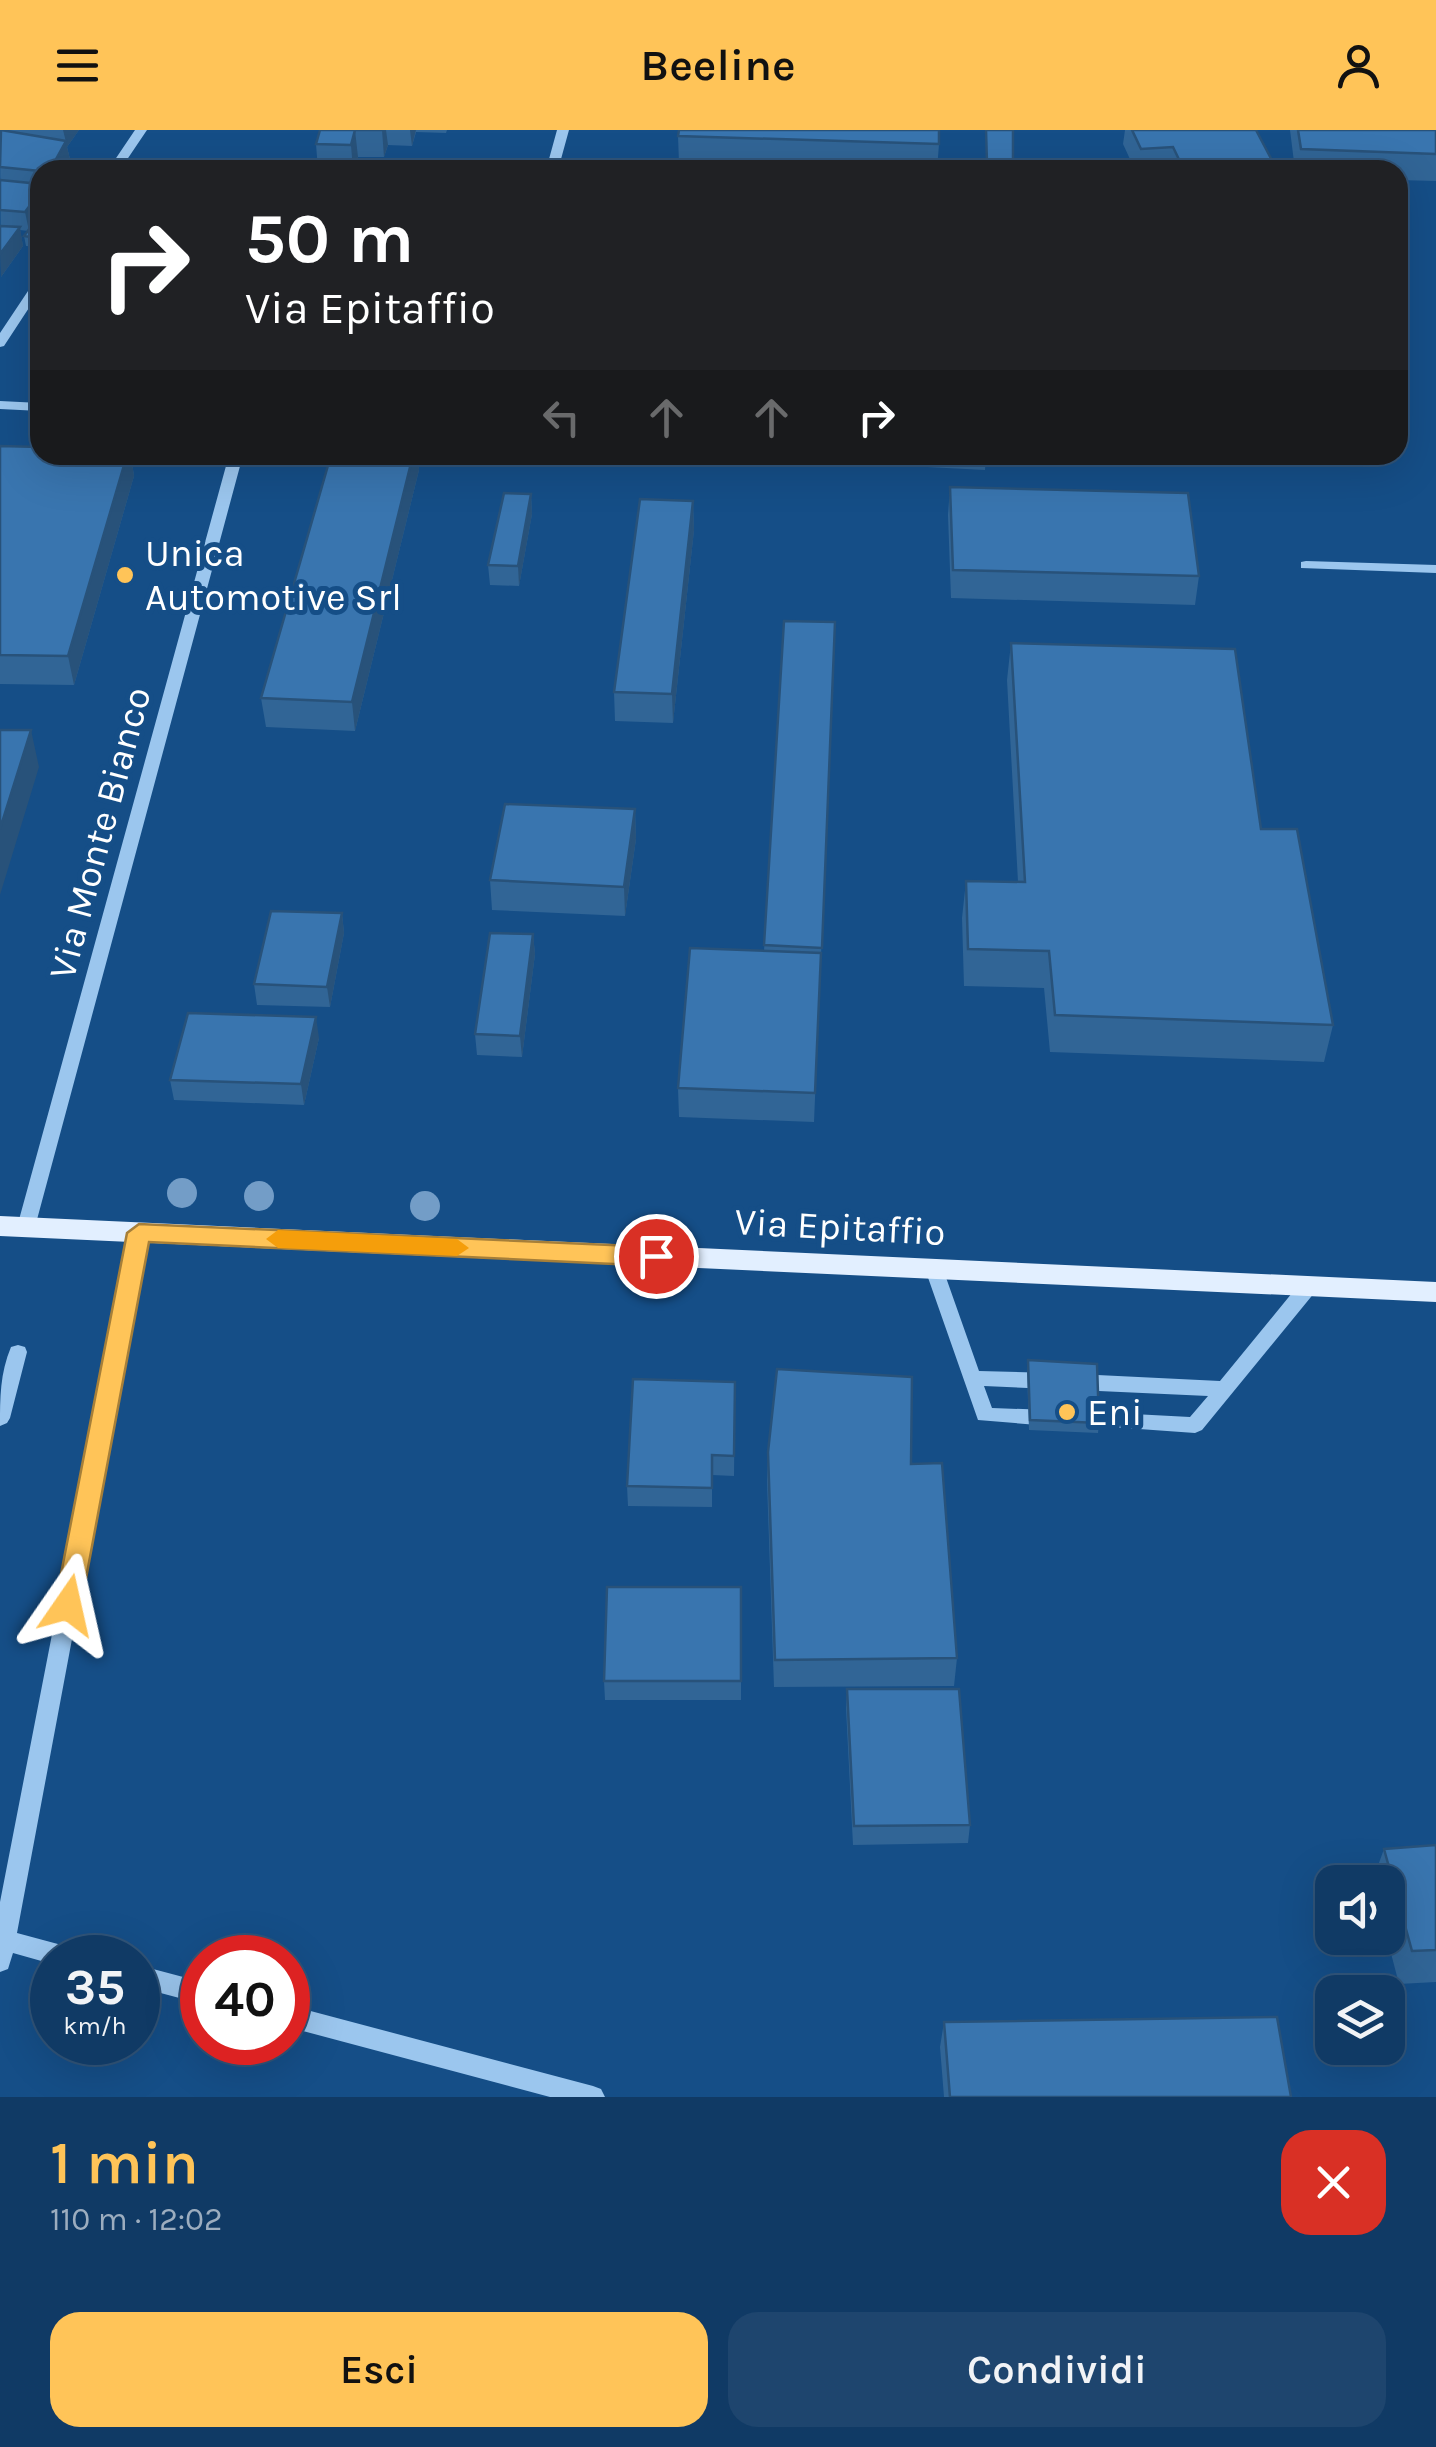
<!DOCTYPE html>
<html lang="it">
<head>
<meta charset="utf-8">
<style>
  body { margin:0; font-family:Karla,sans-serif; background:#1e456e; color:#f1f3f6; height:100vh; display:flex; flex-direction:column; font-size:38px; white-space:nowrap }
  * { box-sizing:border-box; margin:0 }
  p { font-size:32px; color:#9cadbf }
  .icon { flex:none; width:55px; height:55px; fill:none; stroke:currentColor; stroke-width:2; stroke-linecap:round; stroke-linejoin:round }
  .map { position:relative; height:1967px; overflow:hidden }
  .drawer { display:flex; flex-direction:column; background:#103a65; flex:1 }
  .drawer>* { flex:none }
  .top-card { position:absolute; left:30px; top:30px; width:1378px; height:305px; border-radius:30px; box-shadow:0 10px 40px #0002,0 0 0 2px #305479; background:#202124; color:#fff; overflow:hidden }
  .controls { position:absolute; left:1315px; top:1735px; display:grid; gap:20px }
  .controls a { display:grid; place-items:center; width:90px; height:90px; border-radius:20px; background:#103a65; box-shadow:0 10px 40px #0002,0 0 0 2px #305479; font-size:50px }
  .speed { position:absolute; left:30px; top:1805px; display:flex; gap:20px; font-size:50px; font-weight:700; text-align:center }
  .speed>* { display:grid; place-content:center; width:130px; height:130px; border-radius:50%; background:#103a65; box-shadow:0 10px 40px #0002,0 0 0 2px #305479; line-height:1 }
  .speed small { font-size:25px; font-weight:400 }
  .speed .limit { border:15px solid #d22; background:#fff; color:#111 }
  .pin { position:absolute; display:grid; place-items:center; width:85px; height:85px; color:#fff; margin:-42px; border:5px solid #fff; border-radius:50%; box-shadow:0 2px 10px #0007 }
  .me { position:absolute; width:110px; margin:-55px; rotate:11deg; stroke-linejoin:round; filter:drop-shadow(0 0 8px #0008) }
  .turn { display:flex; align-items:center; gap:35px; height:210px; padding:0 50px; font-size:45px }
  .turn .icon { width:130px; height:130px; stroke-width:2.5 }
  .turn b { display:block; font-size:70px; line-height:85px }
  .lanes { display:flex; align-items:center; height:95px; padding:0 50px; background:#0003; justify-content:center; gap:50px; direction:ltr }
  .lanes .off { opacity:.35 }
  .round { display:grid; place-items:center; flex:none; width:105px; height:105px; border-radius:30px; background:#1e456e }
  .headline { display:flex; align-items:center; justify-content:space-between; height:170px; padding:0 50px }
  h1 { font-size:60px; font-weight:600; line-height:75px; color:#ffc458 }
  .button { display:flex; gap:20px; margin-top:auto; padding:20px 50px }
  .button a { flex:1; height:115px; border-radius:30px; background:#ffc458; color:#111; font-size:40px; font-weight:600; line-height:115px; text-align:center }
  .button a+a { background:#1e456e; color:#f1f3f6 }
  header { display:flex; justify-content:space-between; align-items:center; height:130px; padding:0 50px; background:#ffc458; color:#111; font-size:45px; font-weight:600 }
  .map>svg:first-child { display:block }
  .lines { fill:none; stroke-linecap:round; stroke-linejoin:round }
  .minor { fill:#9bc6ee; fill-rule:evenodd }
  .major { fill:#e2efff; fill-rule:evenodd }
  .tree { fill:#739dc7 }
  .wall { fill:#316596 }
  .shaded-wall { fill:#28527a }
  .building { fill:#3975af; stroke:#28527a; stroke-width:2.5 }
  .route { fill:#ffc458; stroke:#a67f39; stroke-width:2.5 }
  .slow { fill:#f59e0b }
  .poi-dot { fill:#ffc458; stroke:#154e87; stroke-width:4 }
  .labels { text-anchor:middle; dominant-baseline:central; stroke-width:10; stroke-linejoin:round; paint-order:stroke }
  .poi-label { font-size:38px; fill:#fff; stroke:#154e87; text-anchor:start }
  .street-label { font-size:38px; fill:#fff; stroke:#154e87 }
</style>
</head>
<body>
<header><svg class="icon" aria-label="menu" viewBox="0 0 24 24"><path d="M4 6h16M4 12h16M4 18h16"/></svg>Beeline<svg class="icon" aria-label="person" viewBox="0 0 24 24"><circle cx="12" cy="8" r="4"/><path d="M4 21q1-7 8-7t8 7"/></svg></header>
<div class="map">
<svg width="1436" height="1967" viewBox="0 0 1436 1967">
  <rect width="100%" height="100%" fill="#154e87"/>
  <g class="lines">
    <path class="minor" d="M135 0H147L120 40H108Z
      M557 0H569L558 40H546Z
      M40 148V161L4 216 0 217V203L36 149Z
      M0 271 40 273V281L0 279Z
      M229 325H243L35 1097 32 1102H20L17 1097Z
      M1306 431 1436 435V443L1301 438V432Z
      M139 1096 145 1098 148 1103 17 1803 69 1817 77 1820 80 1828H52V1834L13 1823 8 1839 0 1842V1772L130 1103 133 1098Z
      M934 1132 941 1134 943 1139 979 1241 1051 1243 1058 1246 1061 1251 1058 1256 1051 1259 984 1256 992 1278 1050 1280 1057 1283 1060 1288 1057 1293 1050 1296 978 1290 925 1139 927 1134Z
      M1308 1150 1315 1152 1317 1157 1315 1162 1202 1300 1195 1303 1069 1294 1066 1289 1069 1284 1076 1281 1190 1287 1208 1266 1077 1260 1070 1257 1067 1252 1070 1247 1077 1244 1220 1251 1301 1152Z
      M18 1215 25 1217 27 1222 10 1288 7 1293 0 1296C0 1268 0 1243 11 1217Z
      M138 1835 202 1852V1874L138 1857Z
      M288 1875 593 1956 601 1959 605 1967H550L288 1897Z"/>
    <path class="major" d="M0 1086 1436 1152V1172L0 1106Z"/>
  </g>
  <g class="tree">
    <circle cx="182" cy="1063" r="15"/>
    <circle cx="259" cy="1066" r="15"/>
    <circle cx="425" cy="1076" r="15"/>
  </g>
  <path class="wall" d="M0 0H79L67 17 70 29 40 40V85L34 94H40V117L26 116 24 106 28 101 20 100 23 116 1 147Z
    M320 0H447L446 3 416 2 412 16 388 15 384 27H358L354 40H318L316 14Z
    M986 0H1013V40H986Z
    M1125 0H1256L1276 40H1135L1123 14Z
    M1290 0H1436V51L1398 50V40H1295Z
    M678 6 939 14 937 40 679 33Z
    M0 316 40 325H131L134 346 74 555 0 554Z
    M331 325H418L419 340 355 601 266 597 261 568Z
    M830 325H986L985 340 830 332Z
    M950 357 1199 446 1195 475 951 468 948 385Z
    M531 364 532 384 519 456 490 455 488 435Z
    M693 371 694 400 673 593 615 591 614 562Z
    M784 491 835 492 814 992 679 987 678 958 764 821Z
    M1011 513 1261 699 1333 895 1324 932 1050 922 1044 858 964 856 962 788 966 751 1018 752 1007 550Z
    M635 679 636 709 625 786 492 780 490 750Z
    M342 783 344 803 330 877 257 875 254 854Z
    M533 804 535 824 522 927 477 925 475 904Z
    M319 908 304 975 174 970 170 950Z
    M1028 1230 1099 1293 1098 1303 1029 1300 1027 1241Z
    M735 1252 734 1346 712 1345V1377L628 1376 627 1356Z
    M768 1322 911 1334 957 1528 954 1556 774 1557 767 1351Z
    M741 1457V1570H605L604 1551Z
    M847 1559 970 1695 968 1713 853 1715 846 1578Z
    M1436 1715V1852L1399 1854 1387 1808 1388 1752H1372L1384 1719Z
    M944 1892 1291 1967H944L940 1917Z"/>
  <path class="shaded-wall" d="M63 0H79L67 17 70 29 64 40H50L66 12Z
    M355 0 358 27 353 40 351 15Z
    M382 0H386L388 15 384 27Z
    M410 0H416L412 16Z
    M40 62V85L29 101 25 82Z
    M20 97 23 116 1 147 0 124Z
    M127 325H131L134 346 74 555 68 526Z
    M413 325H418L419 340 355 601 352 572Z
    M531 364 532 384 519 456 518 436Z
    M693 371 694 400 673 593 672 564Z
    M31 600 39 637 0 765V699Z
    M635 679 636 709 625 786 624 757Z
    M342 783 344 803 330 877 327 857Z
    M533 804 535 824 522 927 520 906Z
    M316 887 319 908 304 975 301 954Z"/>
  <path class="building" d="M1 0 66 11 50 40 40 41 0 37Z
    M320 0H382H355L351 15 316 14Z
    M679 0H939V14L678 6Z
    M986 0H1013V34L987 33Z
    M1132 0H1256L1276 38 1184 40 1173 17 1141 19Z
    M1298 0H1436V24L1301 19Z
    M749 33 859 38V40H748Z
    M0 50 40 54V62L25 82 0 80Z
    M33 94H40V106L38 108 24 106Z
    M0 96 20 97 0 124Z
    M0 316 40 317V325H127L68 526 0 525Z
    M331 325H413L352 572 261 568Z
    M950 357 1188 363 1199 446 953 440Z
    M504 363 531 364 518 436 488 435Z
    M640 369 693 371 672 564 614 562Z
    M784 491 835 492 822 818 764 815Z
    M1011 513 1235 519 1261 699H1297L1333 895 1055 885 1049 821 968 819 966 751 1025 752Z
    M0 600H31L0 699Z
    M505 674 635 679 624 757 490 750Z
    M271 781 342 783 327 857 254 854Z
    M490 803 533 804 520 906 475 904Z
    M690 818 821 823 815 963 678 958Z
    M188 883 316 887 301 954 170 950Z
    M1028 1230 1097 1234 1099 1293 1030 1290Z
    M777 1239 912 1247 911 1334 942 1333 957 1528 775 1530 768 1322Z
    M633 1249 735 1252 734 1326 712 1325V1358L627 1356Z
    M607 1457H741V1551H604Z
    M847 1559H959L970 1695 854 1696Z
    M1436 1715V1820L1412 1821 1384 1719Z
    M1277 1887 1291 1967H950L944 1892Z"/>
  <path class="route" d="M139 1094 656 1117 668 1126 656 1136 149 1112 81 1475 77 1483H59L55 1475 127 1103Z"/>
  <path class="slow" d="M278 1100 457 1109 469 1118 457 1126 278 1118 266 1109Z"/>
  <g class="poi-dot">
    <circle cx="125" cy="445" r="10"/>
    <circle cx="1067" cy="1282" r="10"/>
  </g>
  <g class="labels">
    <g class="poi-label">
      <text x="145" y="423">Unica<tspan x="145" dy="44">Automotive Srl</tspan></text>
      <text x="1087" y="1282">Eni</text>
    </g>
    <g class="street-label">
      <text transform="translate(100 703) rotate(-75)">Via Monte Bianco</text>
      <text transform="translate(840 1097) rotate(3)">Via Epitaffio</text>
    </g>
  </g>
</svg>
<div class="controls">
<a><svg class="icon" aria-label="sound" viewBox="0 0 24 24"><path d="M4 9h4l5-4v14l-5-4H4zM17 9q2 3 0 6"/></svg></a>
<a><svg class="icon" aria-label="layers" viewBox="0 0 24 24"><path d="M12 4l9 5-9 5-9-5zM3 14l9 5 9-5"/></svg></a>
</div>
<div class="speed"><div>35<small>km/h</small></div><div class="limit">40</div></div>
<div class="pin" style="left:656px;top:1126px;background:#d93025"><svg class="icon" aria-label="arrive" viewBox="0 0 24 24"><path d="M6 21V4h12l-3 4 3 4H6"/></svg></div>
<svg class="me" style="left:68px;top:1475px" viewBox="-20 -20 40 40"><path d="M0-17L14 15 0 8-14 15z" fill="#ffc458" stroke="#fff" stroke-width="4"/></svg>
<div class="top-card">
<div class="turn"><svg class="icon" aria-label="right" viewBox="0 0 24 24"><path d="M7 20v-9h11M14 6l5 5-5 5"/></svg><div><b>50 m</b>Via Epitaffio</div></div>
<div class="lanes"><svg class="icon off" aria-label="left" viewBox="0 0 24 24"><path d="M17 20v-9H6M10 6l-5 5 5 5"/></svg><svg class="icon off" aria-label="ahead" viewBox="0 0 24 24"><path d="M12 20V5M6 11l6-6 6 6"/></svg><svg class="icon off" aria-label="ahead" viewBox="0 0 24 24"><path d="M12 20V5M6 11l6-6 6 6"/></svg><svg class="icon" aria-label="right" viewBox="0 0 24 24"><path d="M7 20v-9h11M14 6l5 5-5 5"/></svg></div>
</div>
</div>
<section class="drawer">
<div class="headline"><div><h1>1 min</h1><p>110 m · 12:02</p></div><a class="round" style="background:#d93025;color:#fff"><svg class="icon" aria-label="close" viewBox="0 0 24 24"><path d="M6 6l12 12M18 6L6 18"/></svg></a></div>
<div class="button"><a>Esci</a><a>Condividi</a></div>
</section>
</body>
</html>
